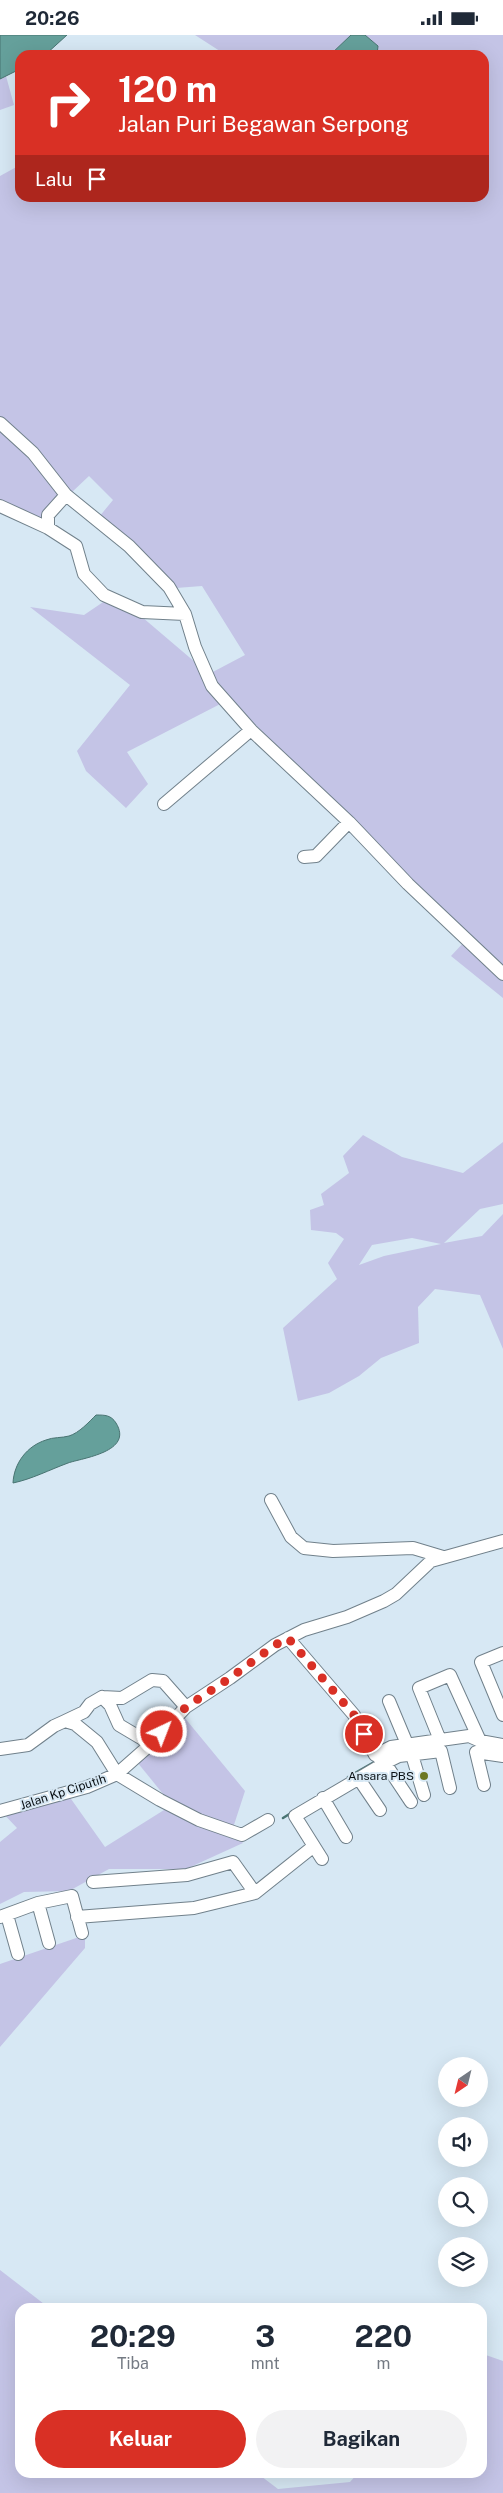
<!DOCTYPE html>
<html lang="id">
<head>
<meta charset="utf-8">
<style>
  body { margin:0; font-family:"Public Sans",sans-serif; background:#f2f2f3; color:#1f2937; height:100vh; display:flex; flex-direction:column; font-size:19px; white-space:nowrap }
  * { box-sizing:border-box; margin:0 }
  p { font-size:16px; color:#747a83 }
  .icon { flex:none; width:28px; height:28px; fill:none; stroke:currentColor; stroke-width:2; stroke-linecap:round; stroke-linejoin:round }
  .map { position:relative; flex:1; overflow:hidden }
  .details { position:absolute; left:15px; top:2268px; width:472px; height:175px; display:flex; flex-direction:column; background:#fff; border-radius:15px; box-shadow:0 5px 20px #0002 }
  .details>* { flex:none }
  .guide { position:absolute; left:15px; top:15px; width:474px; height:152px; border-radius:15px; box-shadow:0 5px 20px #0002; background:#d93025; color:#fff; overflow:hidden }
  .needle { width:32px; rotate:215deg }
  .controls { position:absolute; left:438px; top:2022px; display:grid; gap:10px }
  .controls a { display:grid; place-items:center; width:50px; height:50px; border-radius:50%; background:#fff; box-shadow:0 5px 20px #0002; font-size:25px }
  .pin { position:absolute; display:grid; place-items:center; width:42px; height:42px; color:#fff; margin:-21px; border:2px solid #fff; border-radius:50%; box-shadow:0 1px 5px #0007 }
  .me { position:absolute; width:55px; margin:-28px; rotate:43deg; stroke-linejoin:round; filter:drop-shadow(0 0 4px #0008) }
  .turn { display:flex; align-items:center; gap:18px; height:105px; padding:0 20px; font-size:22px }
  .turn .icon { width:65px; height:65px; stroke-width:2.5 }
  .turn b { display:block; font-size:35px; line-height:42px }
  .then { display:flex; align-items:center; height:48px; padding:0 20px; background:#0003; gap:10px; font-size:19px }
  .eta { display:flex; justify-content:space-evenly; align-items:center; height:85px; text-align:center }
  .eta b { font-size:30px; font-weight:700; line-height:35px }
  .primary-button { display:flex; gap:10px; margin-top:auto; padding:10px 20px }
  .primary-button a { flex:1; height:58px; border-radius:30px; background:#d93025; color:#fff; font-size:20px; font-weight:700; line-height:58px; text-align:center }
  .primary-button a+a { background:#f2f2f3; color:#1f2937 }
  .status { display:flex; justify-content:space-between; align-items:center; height:35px; padding:0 25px; background:#fff; direction:ltr }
  .status svg { height:14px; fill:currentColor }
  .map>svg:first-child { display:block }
  .green { fill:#c4c4e6; fill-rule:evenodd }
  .water { fill:#65a09b; stroke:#497472 }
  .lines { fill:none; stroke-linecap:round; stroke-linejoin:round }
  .stream { stroke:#497472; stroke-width:2.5 }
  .minor-casing { stroke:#71818b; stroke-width:14 }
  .minor { stroke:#fff; stroke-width:12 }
  .route { stroke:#d93025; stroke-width:9; stroke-dasharray:0 16.2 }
  .poi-dot { fill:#6c7823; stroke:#d7e8f4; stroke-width:2 }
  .labels { text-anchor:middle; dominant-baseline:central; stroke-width:4; stroke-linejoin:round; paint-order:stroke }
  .poi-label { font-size:12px; fill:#090f13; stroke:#d7e8f4; text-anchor:end }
  .street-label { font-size:12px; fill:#090f13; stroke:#d7e8f4 }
</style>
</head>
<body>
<div class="status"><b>20:26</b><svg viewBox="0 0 49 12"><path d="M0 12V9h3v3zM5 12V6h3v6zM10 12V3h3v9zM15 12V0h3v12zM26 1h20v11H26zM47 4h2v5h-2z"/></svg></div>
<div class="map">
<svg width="503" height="2458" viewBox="0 0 503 2458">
  <rect width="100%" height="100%" fill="#d7e8f4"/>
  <path class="green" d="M195 0H351L330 20H226Z
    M365 0H503V963L451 921 465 906 416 851 230 664 127 717 148 749 126 773 86 736 77 716 130 650 30 572 84 580 115 559 209 639 245 620 202 551 176 553 99 482 113 465 89 441 35 492 0 467V397L6 393 0 386V141L20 130V162H484V20H377L378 11Z
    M6 41 14 70 0 75V44Z
    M363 1100 402 1122 463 1138 503 1107V1169L480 1174 444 1208 482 1201 503 1179V1314L480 1260 435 1254 418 1272 419 1308 381 1323 359 1341 329 1358 298 1366 283 1293 337 1244 328 1228 344 1204 336 1198 311 1195 310 1175 324 1170 321 1159 349 1138 343 1121ZM412 1203 441 1209 384 1221 359 1230 372 1210Z
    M184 1682 245 1756 232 1796 243 1808 186 1834H109L69 1856 24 1857 0 1869V1807L17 1793 0 1775 64 1754 105 1812 172 1770 133 1722Z
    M85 1900V1913L0 2012V1929Z
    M0 2235 48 2272H20V2438H257L278 2454 350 2447 358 2438H482L483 2319 503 2326V2458H0Z"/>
  <path class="water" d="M0 0H67L45 20H20V34L0 44Z
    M351 0H365L378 11 377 20H330Z
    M96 1380C105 1380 111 1380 116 1388 134 1417 82 1423 68 1428 49 1435 32 1444 13 1448 14 1428 27 1411 46 1405 53 1402 62 1403 69 1401 79 1398 89 1387 96 1380Z"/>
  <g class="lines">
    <path class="stream" d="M348 1742 376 1726
      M283 1783 291 1778"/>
    <g class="minor-casing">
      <path id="minor" d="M0 388 33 418 66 460 129 511 169 552 185 579 195 612 212 651 251 695 349 787 408 849 503 939
        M0 471 48 493 76 511 84 539 104 560 142 577 185 579
        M48 493V480L66 460
        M164 769 251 695
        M304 822 316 821 349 787
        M271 1465 291 1502 304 1513 333 1516 413 1513 443 1522
        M288 1603 354 1680 375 1720 391 1712 469 1701 480 1706 503 1710
        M503 1618 481 1627 503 1680
        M102 1662 122 1663 152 1645 163 1646 186 1672
        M389 1666 407 1709
        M65 1686 84 1677 90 1669 102 1662 110 1670 119 1690 151 1709
        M440 1705 419 1653 450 1640 480 1706
        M0 1714 28 1710 54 1691 65 1686 75 1689 97 1707 117 1739 160 1765 199 1785 242 1800 268 1785
        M412 1720 424 1760
        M379 1723 385 1728 411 1767
        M359 1744 380 1775
        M484 1750 476 1717 503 1721
        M323 1763 346 1802
        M0 1776 87 1752 117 1739 151 1709 186 1672 230 1643 275 1610 304 1595 347 1582 384 1566 396 1559 431 1526 503 1506
        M322 1824 295 1781 385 1728 399 1721 441 1716 450 1753
        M93 1847 187 1840 233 1827 255 1858
        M38 1868 49 1908
        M7 1880 18 1919
        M0 1882 38 1868 72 1861 82 1898
        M77 1882 194 1873 255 1858 314 1811"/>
    </g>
    <use href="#minor" class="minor"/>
  </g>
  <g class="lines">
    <path class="route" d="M162 1697 186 1672 230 1643 275 1610 288 1603 354 1680 364 1699"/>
  </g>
  <circle class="poi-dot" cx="424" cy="1741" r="5"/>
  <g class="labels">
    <g class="poi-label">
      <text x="414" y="1741">Ansara PBS</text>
    </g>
    <g class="street-label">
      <text transform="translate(63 1757) rotate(-18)">Jalan Kp Ciputih</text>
    </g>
  </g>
</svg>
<div class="controls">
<a><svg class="needle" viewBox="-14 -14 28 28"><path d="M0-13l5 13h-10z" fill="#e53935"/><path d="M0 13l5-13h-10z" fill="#747a83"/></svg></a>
<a><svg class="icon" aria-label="sound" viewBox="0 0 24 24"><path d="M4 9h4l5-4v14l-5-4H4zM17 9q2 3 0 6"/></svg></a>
<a><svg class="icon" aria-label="search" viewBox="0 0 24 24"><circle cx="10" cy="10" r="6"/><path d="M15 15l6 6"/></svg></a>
<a><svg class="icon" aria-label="layers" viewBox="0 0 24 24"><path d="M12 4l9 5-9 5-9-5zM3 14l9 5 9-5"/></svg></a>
</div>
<div class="pin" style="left:364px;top:1699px;background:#d93025"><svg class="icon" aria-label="arrive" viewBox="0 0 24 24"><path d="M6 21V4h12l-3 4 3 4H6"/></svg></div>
<svg class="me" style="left:162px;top:1697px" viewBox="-20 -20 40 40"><circle r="17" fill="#d93025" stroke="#fff" stroke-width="3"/><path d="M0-11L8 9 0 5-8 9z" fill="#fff"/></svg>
<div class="guide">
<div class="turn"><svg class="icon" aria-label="right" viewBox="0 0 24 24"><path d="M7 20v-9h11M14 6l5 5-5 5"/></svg><div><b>120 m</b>Jalan Puri Begawan Serpong</div></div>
<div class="then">Lalu<svg class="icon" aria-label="arrive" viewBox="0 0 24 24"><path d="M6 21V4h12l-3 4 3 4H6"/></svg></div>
</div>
<section class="details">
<div class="eta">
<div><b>20:29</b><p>Tiba</p></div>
<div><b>3</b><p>mnt</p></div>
<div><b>220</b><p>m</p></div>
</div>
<div class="primary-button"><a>Keluar</a><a>Bagikan</a></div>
</section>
</div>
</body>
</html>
